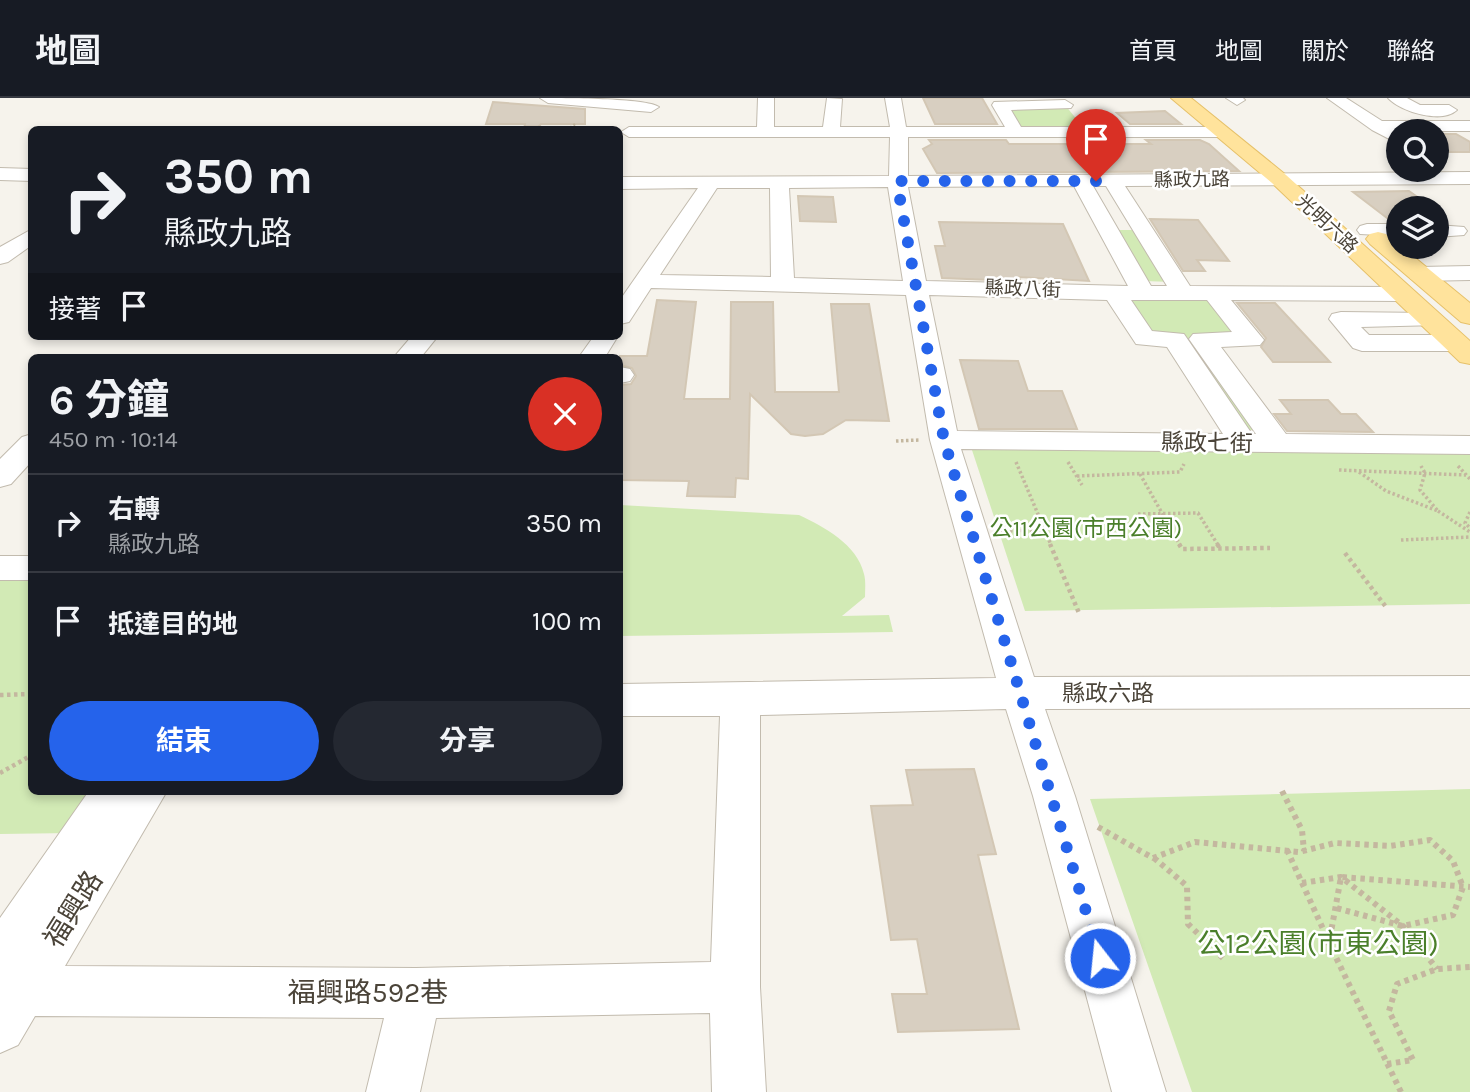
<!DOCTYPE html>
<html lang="zh-TW">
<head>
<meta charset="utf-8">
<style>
  body { margin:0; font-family:Karla,"Noto Sans TC",sans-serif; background:#242831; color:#f1f3f6; height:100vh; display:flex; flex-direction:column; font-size:26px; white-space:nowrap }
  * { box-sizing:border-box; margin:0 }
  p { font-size:23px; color:#9ea1a6 }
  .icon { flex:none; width:38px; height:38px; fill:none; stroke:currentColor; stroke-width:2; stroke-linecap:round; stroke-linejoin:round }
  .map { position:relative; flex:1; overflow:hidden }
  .panel { position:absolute; left:28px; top:256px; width:595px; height:441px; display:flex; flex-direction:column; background:#171b24; border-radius:10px; box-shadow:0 4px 10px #0003 }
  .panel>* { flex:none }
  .hud { position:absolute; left:28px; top:28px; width:595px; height:214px; border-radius:10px; box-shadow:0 4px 10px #0003; background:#171b24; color:#f1f3f6; overflow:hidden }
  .fabs { position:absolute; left:1386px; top:21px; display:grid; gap:14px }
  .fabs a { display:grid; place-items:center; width:63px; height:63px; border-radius:50%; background:#171b24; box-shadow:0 4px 10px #0003; font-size:35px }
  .pin { position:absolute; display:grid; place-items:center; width:60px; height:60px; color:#fff; margin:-72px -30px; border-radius:50% 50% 50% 0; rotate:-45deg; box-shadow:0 0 7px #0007 }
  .pin .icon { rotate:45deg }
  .me { position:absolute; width:77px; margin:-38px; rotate:344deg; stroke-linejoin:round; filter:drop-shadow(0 0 5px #0008) }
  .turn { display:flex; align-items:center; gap:24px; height:147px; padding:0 21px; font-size:32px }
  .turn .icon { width:91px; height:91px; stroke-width:2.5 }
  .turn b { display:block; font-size:49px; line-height:60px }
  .then { display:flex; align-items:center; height:66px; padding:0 21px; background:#0003; gap:14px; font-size:26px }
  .round { display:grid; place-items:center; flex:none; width:74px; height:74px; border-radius:37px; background:#242831 }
  .headline { display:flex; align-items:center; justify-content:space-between; height:119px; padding:0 21px }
  h1 { font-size:42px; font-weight:700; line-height:52px }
  .action { display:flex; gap:14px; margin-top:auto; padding:14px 21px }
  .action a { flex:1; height:80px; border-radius:42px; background:#2563eb; color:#fff; font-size:28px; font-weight:700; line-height:80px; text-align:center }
  .action a+a { background:#242831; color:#f1f3f6 }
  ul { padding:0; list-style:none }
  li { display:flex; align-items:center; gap:21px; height:98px; padding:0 21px; border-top:2px solid #363941 }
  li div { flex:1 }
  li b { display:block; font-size:26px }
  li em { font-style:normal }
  header { display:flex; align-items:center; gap:42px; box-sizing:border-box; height:98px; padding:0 35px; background:#171b24; border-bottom:2px solid #363941 }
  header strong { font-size:33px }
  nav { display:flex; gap:38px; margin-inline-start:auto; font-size:24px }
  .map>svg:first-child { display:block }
  .green { fill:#d2eab5 }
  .building { fill:#d8cfc1; stroke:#d3c7b4; stroke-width:2 }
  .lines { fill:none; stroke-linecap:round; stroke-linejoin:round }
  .minor-casing { stroke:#c2bbae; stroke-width:2 }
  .major-casing { stroke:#e6c16a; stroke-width:2 }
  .path-far3 { stroke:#c4b79f; stroke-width:2.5; stroke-dasharray:2 2; stroke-linecap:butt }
  .path-far2 { stroke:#c4b79f; stroke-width:3.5; stroke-dasharray:2.5 2.5; stroke-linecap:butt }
  .path-far1 { stroke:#c4b79f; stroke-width:4.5; stroke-dasharray:3.5 3.5; stroke-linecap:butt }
  .path { stroke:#c4b79f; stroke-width:6; stroke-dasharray:4.5 4.5; stroke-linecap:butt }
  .minor { fill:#fff; fill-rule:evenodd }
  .major { fill:#ffe39c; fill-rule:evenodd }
  .route { stroke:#2563eb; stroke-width:12; stroke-dasharray:0 21.6 }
  .labels { text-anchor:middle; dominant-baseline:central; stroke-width:5; stroke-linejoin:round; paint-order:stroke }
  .far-street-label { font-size:19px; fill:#4b4439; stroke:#fff }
  .street-label { font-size:23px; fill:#4b4439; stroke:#fff }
  .park-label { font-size:23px; fill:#4a7f2a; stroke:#fff }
  .near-street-label { font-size:28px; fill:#4b4439; stroke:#fff }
  .near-park-label { font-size:28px; fill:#4a7f2a; stroke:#fff }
</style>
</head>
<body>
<header>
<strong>地圖</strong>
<nav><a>首頁</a><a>地圖</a><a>關於</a><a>聯絡</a></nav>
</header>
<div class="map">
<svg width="1470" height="994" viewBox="0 0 1470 994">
  <rect width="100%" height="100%" fill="#f6f3ec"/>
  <path class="green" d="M1000 7H1065L1087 34H1016Z
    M1114 132H1139L1172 184 1144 183Z
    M1126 198H1210L1239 237 1194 236 1259 332H1239L1177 237H1150Z
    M970 346 1470 351V506L1025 513Z
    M620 407 799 417C824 429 857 446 864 476 866 483 865 492 865 499L842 518 889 517 893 534 620 538Z
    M0 483H31L32 693H98L72 735 0 736Z
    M1470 691V994H1192L1090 701Z"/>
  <path class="building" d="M923 0H982L997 26H935Z
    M493 4 585 11V26H541L535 32H524L525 26H486Z
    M1165 13 1181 26H1130L1117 15Z
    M1437 36H1456L1470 44V54H1437Z
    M929 42H1006L1009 46H1151L1146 42H1200L1209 46 1239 73 937 75 923 51 932 46Z
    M1409 93 1433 110H1398V123H1391L1353 94Z
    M798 98 833 99 836 124 800 123Z
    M1150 121 1198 122 1229 163 1197 162 1205 173H1183Z
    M939 124 1063 126 1089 183 1019 179 1020 183 942 180 935 148H945Z
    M657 202 696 204 684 301H730L731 204H773L775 294H839L831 206H869L889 323 846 322 823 336 805 338 791 336 750 296 748 381 736 380 735 399 687 398 689 383 620 382V287L631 286 636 278 632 270 620 267V258H647Z
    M1237 205H1275L1330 264H1273L1261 249 1266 240Z
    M960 262 1018 263 1028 293H1062L1077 331H979Z
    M1280 302H1328L1341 316H1356L1373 334 1287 333 1274 316H1291Z
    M974 671 996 756 978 757 1019 931 898 934 892 896H927L917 841 891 842 871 708 913 707 906 672Z"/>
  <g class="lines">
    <g class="minor-casing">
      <path id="minor" d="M540 0C561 0 647 0 659 9L651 14 548 5Z
        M758 0H774V29H823L827 0 842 1 840 29H890L885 0H901L906 29H1005L992 7 994 4 1065 2 1073 7 1071 10 1011 12 1021 29H1222L1230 34 1222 39H908V78L1470 74V86L1125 88 1190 188 1401 189 1409 191 1413 196 1409 201 1401 203 1231 202 1264 242 1260 247 1221 249 1286 336 1470 338V356L961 351 1034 579 1470 578V610L1045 611 1075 698 1166 994H1112L1033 698 1006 611 760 617V889L766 994H712L710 915 436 920 420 994H366L384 920 35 918 18 947 0 955V820L89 693H167L65 868 416 870 711 864 720 618H620V586L996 580 930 342 906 197 651 190 629 224 620 226V202L698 90 620 91V79L889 78 890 39H629L621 34 629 29H757ZM1074 88 1128 188 926 183 908 89ZM1093 88H1106L1167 188H1151ZM888 89 903 183 794 180 789 90ZM717 90H770L771 179 660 177ZM929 197 1107 202 1136 246 1167 249 1223 336 957 333ZM1131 202H1207L1232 234 1193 236 1189 241 1256 336H1252L1184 236 1152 233Z
        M1226 0H1243L1245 2 1237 7Z
        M1327 0H1346L1382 23H1470V33H1398L1397 45 1372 32Z
        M1388 0H1407L1420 7H1449L1457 12C1442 26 1401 14 1388 0Z
        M0 70 32 71V83L0 82Z
        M1367 126H1398V138L1360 136 1357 132 1360 128Z
        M1437 127 1464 129 1467 133 1464 137 1437 139Z
        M32 131V147L8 164 0 166V149Z
        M1470 168V182L1419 183 1411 181 1408 176 1411 171 1419 169Z
        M1341 214 1429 215 1438 217 1441 222 1438 227 1361 229 1369 237H1455L1464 240 1468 245 1464 250 1455 253H1362L1353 250 1329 221 1332 216Z
        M412 238H438L421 259H394Z
        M594 238H618L605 259H579Z
        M620 269 630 271 634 277 630 283 620 285Z
        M32 336V363L11 386 0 389V361L22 339Z
        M0 458H32V482H0Z"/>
    </g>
    <g class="major-casing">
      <path id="major" d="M1171 0H1191L1286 77 1470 243V266L1460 264 1272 85Z
        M1378 134 1386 136 1398 149H1402L1470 205V226L1461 224 1370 146 1366 141 1370 136Z"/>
    </g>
    <path class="path-far3" d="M567 32 575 26
      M30 196 32 194"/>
    <path class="path-far2" d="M896 343 919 342
      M1016 364 1051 447
      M1068 364 1082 387
      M1458 368 1470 381
      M1339 372 1466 377
      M1359 374 1386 393 1438 413 1420 392 1425 375 1421 368
      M1140 376 1180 447
      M1077 378 1180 374 1184 366
      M1438 413 1470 434
      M1470 414 1465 425 1470 430
      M1138 416 1198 415 1218 447
      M1000 433 1045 432
      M1401 442 1470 439"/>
    <path class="path-far1" d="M1050 446 1079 515
      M1179 446 1182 451 1270 450
      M1217 446 1220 450
      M1345 455 1386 509
      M0 597 32 596
      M0 675 32 657"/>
    <path class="path" d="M1282 693 1302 732 1304 753
      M1098 729 1153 760 1195 744 1299 754 1335 745 1390 748 1430 742 1453 763 1463 789 1453 817 1403 828 1336 810
      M1287 752 1329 844
      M1154 760 1187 788 1188 826 1223 860
      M1302 785 1341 779 1403 828 1437 871
      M1387 966 1413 962 1389 913 1397 886 1437 871 1470 869
      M1401 994 1329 845 1341 779 1470 789"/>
    <use href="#minor" class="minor"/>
    <use href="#major" class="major"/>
  </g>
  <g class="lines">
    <path class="route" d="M1096 83H899L898 90 944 342 1100 860"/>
  </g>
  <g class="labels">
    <g class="far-street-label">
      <text transform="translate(1192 82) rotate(-1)">縣政九路</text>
      <text transform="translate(1327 126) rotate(43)">光明六路</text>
      <text transform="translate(1023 191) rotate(2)">縣政八街</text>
    </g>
    <g class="street-label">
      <text transform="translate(1207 345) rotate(1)">縣政七街</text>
      <text x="1108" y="595">縣政六路</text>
    </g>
    <g class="park-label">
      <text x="1086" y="430">公11公園(市西公園)</text>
    </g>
    <g class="near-street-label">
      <text transform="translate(73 811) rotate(-58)">福興路</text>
      <text x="368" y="894">福興路592巷</text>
    </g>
    <g class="near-park-label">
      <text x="1318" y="845">公12公園(市東公園)</text>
    </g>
  </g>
</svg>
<div class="fabs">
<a><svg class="icon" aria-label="search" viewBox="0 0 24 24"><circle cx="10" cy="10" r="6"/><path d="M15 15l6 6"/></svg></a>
<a><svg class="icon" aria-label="layers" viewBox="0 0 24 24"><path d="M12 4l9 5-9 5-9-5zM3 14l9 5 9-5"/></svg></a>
</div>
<div class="pin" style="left:1096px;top:83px;background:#d93025"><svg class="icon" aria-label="arrive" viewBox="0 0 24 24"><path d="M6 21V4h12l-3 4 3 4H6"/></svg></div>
<svg class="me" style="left:1100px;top:860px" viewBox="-20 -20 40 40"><circle r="17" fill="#2563eb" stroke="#fff" stroke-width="3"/><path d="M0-11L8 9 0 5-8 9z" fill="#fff"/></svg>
<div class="hud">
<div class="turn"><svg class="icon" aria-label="right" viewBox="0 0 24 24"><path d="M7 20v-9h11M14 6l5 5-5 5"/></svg><div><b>350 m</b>縣政九路</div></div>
<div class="then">接著<svg class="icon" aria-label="arrive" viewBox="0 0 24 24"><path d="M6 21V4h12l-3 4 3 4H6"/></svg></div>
</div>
<section class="panel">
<div class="headline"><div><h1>6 分鐘</h1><p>450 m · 10:14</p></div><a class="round" style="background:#d93025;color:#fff"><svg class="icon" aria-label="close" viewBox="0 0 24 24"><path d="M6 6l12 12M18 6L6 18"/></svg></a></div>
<ul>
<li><svg class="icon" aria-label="right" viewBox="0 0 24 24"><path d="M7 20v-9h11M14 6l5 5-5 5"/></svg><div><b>右轉</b><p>縣政九路</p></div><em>350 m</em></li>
<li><svg class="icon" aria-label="arrive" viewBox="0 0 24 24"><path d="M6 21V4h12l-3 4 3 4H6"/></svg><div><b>抵達目的地</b></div><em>100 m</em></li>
</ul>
<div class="action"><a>結束</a><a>分享</a></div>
</section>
</div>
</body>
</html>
